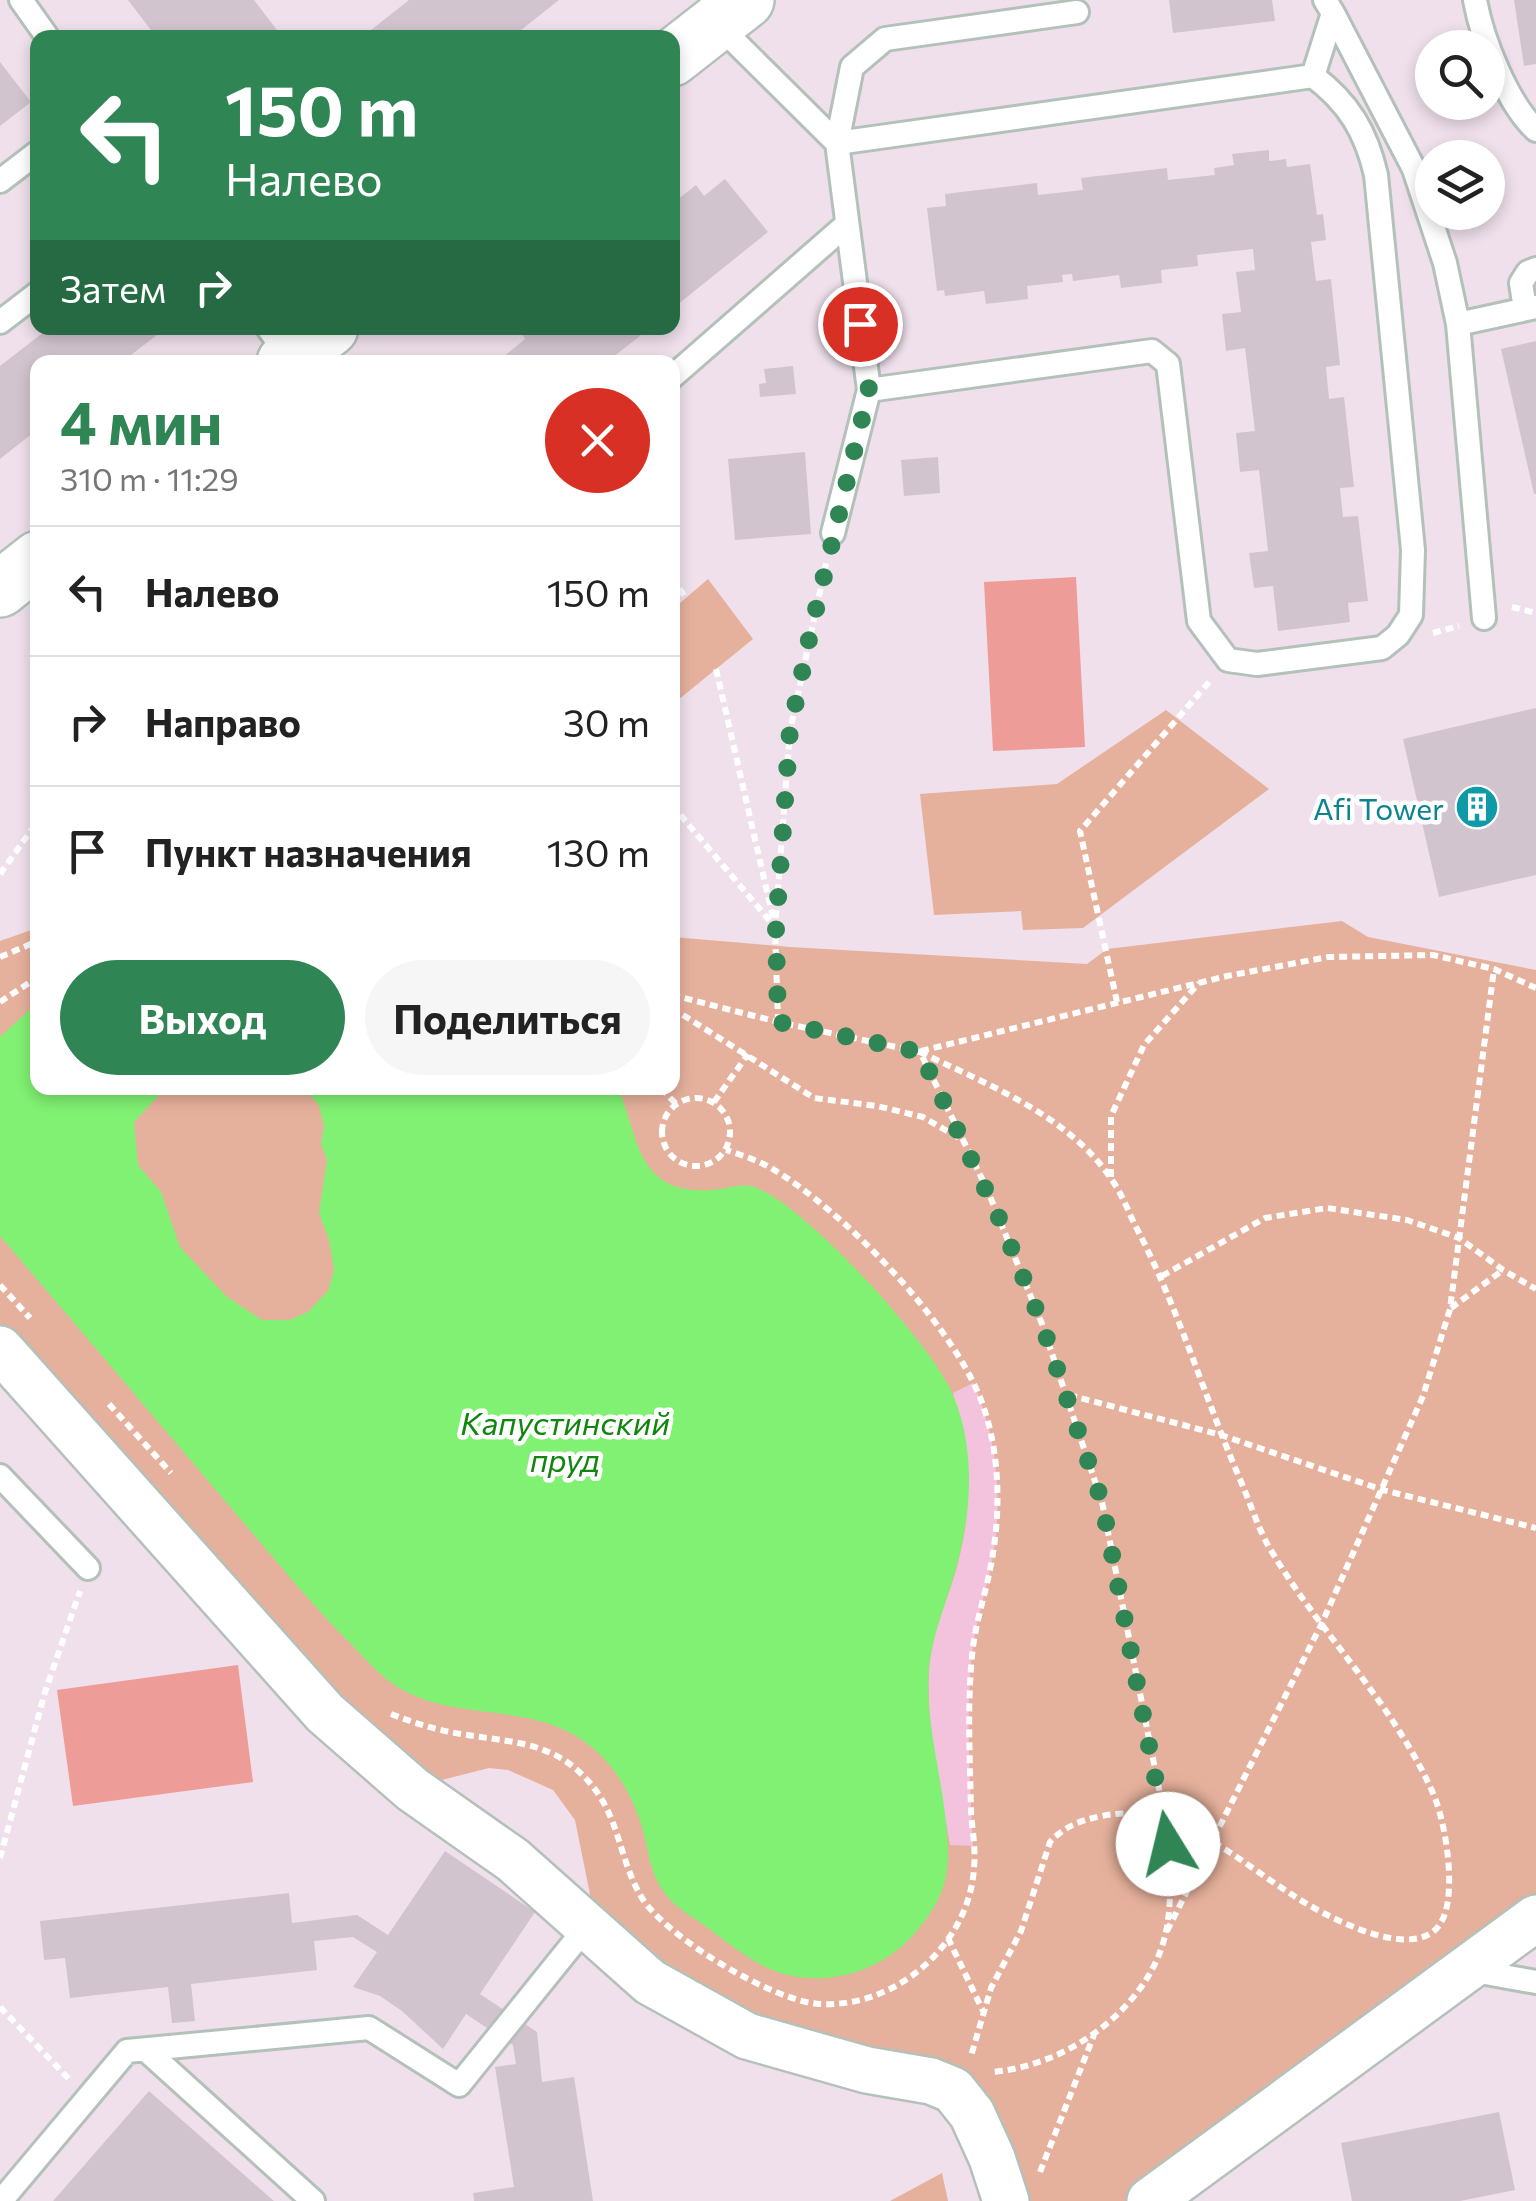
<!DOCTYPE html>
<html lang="ru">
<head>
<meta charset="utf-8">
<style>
  body { margin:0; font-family:Commissioner,sans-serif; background:#f6f6f6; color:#222; height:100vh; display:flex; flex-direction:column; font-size:38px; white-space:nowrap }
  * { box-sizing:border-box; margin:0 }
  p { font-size:32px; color:#767676 }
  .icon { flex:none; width:55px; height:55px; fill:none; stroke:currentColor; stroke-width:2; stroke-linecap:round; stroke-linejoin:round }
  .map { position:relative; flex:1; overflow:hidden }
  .panel { position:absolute; left:30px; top:355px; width:650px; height:740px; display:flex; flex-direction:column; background:#fff; border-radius:20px; box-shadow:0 5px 15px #0003 }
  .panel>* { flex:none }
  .guide { position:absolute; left:30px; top:30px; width:650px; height:305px; border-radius:20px; box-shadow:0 5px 15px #0003; background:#2f8554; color:#fff; overflow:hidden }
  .fabs { position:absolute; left:1415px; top:30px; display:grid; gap:20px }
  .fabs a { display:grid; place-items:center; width:90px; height:90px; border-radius:50%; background:#fff; box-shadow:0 5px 15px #0003; font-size:50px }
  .pin { position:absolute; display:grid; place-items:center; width:85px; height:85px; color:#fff; margin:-42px; border:5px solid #fff; border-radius:50%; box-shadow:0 2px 10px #0007 }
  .me { position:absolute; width:110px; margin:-55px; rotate:351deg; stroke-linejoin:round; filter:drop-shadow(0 0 8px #0008) }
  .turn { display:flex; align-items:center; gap:35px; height:210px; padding:0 30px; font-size:45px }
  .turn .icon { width:130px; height:130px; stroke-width:2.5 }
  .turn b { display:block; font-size:70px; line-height:85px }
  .then { display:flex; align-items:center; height:95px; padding:0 30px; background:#0003; gap:20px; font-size:38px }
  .round { display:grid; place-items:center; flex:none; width:105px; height:105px; border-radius:52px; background:#f6f6f6 }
  .headline { display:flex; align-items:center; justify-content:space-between; height:170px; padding:0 30px }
  h1 { font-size:60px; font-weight:700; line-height:75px; color:#2f8554 }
  .action { display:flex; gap:20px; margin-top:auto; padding:20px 30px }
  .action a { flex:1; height:115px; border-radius:60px; background:#2f8554; color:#fff; font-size:40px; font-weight:700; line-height:115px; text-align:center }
  .action a+a { background:#f6f6f6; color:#222 }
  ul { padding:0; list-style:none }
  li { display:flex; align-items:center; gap:30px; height:130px; padding:0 30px; border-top:2px solid #e0e0e0 }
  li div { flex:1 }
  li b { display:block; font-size:38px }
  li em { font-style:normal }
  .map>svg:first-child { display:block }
  .green { fill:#e6b19c }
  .sand { fill:#f3c3dd }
  .pitch { fill:#ed9c98 }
  .water { fill:#80f172 }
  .building { fill:#d2c4ce }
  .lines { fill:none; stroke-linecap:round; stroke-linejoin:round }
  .service-casing { stroke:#b3c1b9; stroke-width:28 }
  .minor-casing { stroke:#b3c1b9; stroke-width:50 }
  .tertiary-casing { stroke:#b3c1b9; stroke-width:60 }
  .path { stroke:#fff; stroke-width:6; stroke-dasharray:8 5; stroke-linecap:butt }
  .service { stroke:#fff; stroke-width:22 }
  .minor { stroke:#fff; stroke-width:45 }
  .tertiary { stroke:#fff; stroke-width:55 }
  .route { stroke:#2f8554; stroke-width:18; stroke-dasharray:0 32.4 }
  .labels { text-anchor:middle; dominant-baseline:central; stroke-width:9; stroke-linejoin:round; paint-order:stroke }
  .culture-label { font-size:30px; fill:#0d838f; stroke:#fff; text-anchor:end }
  .water-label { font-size:32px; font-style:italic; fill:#10860c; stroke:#fff }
</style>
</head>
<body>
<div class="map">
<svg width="1536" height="2201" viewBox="0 0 1536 2201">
  <rect width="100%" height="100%" fill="#efe0ec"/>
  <path class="green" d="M708 579 753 639 673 704V609Z
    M1166 710 1269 789 1083 928 1023 930 1021 911 934 915 920 794 1057 784Z
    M1342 921 1368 937 1536 970V1899L1128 2201H1014L981 2110 730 2017 595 1919 575 1820 553 1790 508 1770 489 1768 426 1784 365 1740 0 1335V941L37 928 38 1088H672L673 937 790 947 1087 964 1107 949Z
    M942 2173 948 2201H890Z"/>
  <path class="sand" d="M973 1383C997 1434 1003 1500 993 1556 987 1589 976 1620 972 1654 965 1717 970 1782 973 1846L950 1845C941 1789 926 1727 929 1670 931 1637 945 1605 955 1574 974 1508 971 1458 953 1393Z"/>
  <path class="pitch" d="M1076 577 1085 747 993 751 984 582Z
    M238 1665 253 1782 73 1806 57 1690Z"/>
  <path class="water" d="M37 1003 38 1088H171L161 1093 134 1122 138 1165 161 1192 180 1247 226 1296 262 1320H289L308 1312 328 1291 334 1270 329 1240 319 1213 327 1160 321 1144 324 1126 319 1105 304 1088H614L620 1092C639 1143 639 1195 712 1190 727 1189 743 1182 757 1188 808 1208 933 1345 954 1397 977 1454 971 1520 953 1579 944 1608 932 1637 929 1668 925 1713 938 1762 944 1806 951 1862 953 1890 914 1934 884 1969 833 1986 788 1975 758 1968 732 1946 708 1928 693 1917 674 1907 664 1892 649 1871 649 1851 642 1827 632 1794 613 1762 585 1742 527 1699 447 1725 389 1681 377 1672 366 1660 356 1649 317 1611 283 1569 248 1528 165 1430 83 1333 0 1236V1037Z"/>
  <path class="building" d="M128 0H254L283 38H157Z
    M409 0H559L511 38H361Z
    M1169 0H1272L1275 21 1173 33Z
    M1514 0H1536V64L1524 66Z
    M0 62 31 102 0 126Z
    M1269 150V161L1286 159 1287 167 1310 164 1317 215 1323 214 1326 240 1311 242 1316 281 1331 279 1340 365 1326 367 1329 399 1344 397 1354 487 1340 488 1343 517 1358 516 1368 601 1348 603 1350 622 1278 631 1273 586 1254 588 1249 553 1268 551 1259 470 1240 472 1236 433 1255 431 1245 348 1226 351 1222 314 1241 312 1236 272 1255 270 1253 249 1197 255 1198 266 1161 270 1162 283 1121 288 1119 275 1073 281 1072 274 1062 275 1063 282 1027 286 1028 299 986 304 984 291 945 296 944 290 937 291 927 208 946 206 945 194 1037 183 1038 195 1083 190 1081 178 1167 168 1168 180 1215 175 1214 168 1234 165 1232 154Z
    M725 179 768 232 672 309V204L696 185 704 196Z
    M49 328H166L122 362H38V429L0 459V366Z
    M519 328H650L607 362H497L525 339Z
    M1536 341V494H1534L1501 349Z
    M793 366 796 394 760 397 759 384 766 383 764 369Z
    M805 452 811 534 735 540 728 459Z
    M938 457 940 493 904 496 901 460Z
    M1536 708V875L1439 897 1403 739Z
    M445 1851 535 1912 480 1994 537 2032 542 2082 574 2077 593 2201H474L473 2193 514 2187 495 2067 516 2064 513 2045 466 2014 443 2049 402 2011 380 1996 353 1987 377 1952 353 1937 314 1941 317 1970 191 1984 195 2021 172 2023 168 1987 70 1998 65 1958 44 1960 40 1921 289 1893 292 1923 357 1915 388 1935Z
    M149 2091 274 2201H53Z
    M1499 2112 1515 2190 1460 2201H1352L1341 2143Z"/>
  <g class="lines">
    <g class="service-casing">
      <path id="service" d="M21 0 48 38
        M1475 0C1482 39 1507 103 1536 130
        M1077 12 885 39 852 67 837 143 869 390 1152 351 1168 364 1199 621 1228 660 1257 664 1382 648 1398 635 1411 615 1413 550 1376 175C1366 132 1349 103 1313 76
        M1333 13 1414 169 1445 263 1458 324 1484 618
        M717 24 837 143 1313 76 1333 13 1325 0
        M0 181 38 152
        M1525 309 1521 283 1528 272 1536 269
        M0 322 38 293
        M1458 324 1536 307
        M268 328 290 359
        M672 377 847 224
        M833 533 869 390
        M0 1476 88 1568
        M1469 1970 1536 1982
        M146 2050 313 2201
        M1 2201 127 2051 369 2028 459 2085 588 1925"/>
    </g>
    <g class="minor-casing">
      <path id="minor" d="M0 1349 325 1713 412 1789 513 1860 650 1982 747 2036 867 2070 931 2081 953 2090 972 2114 992 2158 1006 2201
        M1150 2201 1536 1918"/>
    </g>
    <g class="tertiary-casing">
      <path id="tertiary" d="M672 58 746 0
        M285 362 330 328
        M0 589 38 559"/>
    </g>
    <path class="path" d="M672 578 686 598
      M1512 607 1536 613
      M1433 633 1459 626
      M716 669 774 922
      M672 805 775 927
      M0 874 38 821
      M0 957 38 941
      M672 995 778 1022 920 1052 987 1189 1042 1324 1102 1502 1165 1819C1169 1857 1174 1898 1165 1936 1147 2010 1065 2067 991 2072
      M0 1002 38 977
      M1117 1002 1080 831 1210 681
      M672 1008 814 1098 877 1106 923 1117 961 1139
      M778 1022 775 928 790 731 827 559
      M921 1051 1227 976 1328 957 1433 955 1494 969 1536 988
      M920 1052C986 1084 1069 1115 1112 1180 1122 1194 1128 1211 1136 1227 1179 1309 1205 1399 1242 1484 1251 1505 1258 1528 1269 1547 1319 1633 1396 1705 1435 1798 1446 1826 1460 1906 1436 1929 1405 1960 1321 1914 1291 1894 1234 1858 1175 1801 1102 1816 1081 1820 1065 1826 1050 1842L1021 1931 991 1988 971 2056
      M661 1088 676 1104
      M662 1132a34 34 0 1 1 68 0a34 34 0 1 1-68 0Z
      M714 1102 748 1054
      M1111 1177V1116L1144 1045 1199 983
      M1162 1276 1265 1218 1327 1208 1407 1220 1459 1238 1503 1270 1536 1289
      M0 1285 30 1318
      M1451 1308 1503 1270
      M1069 1395 1221 1435 1383 1490 1536 1528
      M109 1404 171 1473
      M391 1714C414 1723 436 1730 461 1734 501 1741 544 1741 576 1769 622 1809 615 1853 642 1898 666 1937 774 2002 820 2004 896 2008 969 1945 974 1868 976 1849 972 1829 971 1811 970 1759 967 1708 972 1656 975 1621 988 1588 993 1553 1001 1504 999 1447 981 1400 951 1322 843 1210 771 1168 757 1160 741 1155 726 1150
      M0 1858 45 1692 80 1591
      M1167 1931 1322 1623 1423 1396 1450 1309 1494 969
      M948 1938 983 2011
      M0 2007 69 2079
      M1040 2172 1094 2035"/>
    <use href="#service" class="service"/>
    <use href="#minor" class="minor"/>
    <use href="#tertiary" class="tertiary"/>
  </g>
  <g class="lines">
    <path class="route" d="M860 324 869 390 811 630 790 730 776 928 778 1022 920 1052 1001 1222 1042 1324 1102 1502 1168 1844"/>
  </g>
  <defs>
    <g id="building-disc" transform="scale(2.25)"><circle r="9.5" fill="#0f9aa8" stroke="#fff"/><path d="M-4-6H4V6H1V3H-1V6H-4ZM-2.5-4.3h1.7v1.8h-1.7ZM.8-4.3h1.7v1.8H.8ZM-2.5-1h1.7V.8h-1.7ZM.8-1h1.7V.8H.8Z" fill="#fff"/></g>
  </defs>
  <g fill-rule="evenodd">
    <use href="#building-disc" x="1477" y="807"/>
  </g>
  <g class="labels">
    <g class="culture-label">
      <text x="1444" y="807">Afi Tower</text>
    </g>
    <g class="water-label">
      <text x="565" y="1422">Капустинский<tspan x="565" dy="37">пруд</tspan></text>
    </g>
  </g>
</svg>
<div class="fabs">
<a><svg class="icon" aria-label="search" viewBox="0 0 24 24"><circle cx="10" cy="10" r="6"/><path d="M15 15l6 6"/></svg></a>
<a><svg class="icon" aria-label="layers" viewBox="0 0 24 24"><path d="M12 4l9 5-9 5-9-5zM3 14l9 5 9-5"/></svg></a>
</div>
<div class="pin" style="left:860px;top:324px;background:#d93025"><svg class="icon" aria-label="arrive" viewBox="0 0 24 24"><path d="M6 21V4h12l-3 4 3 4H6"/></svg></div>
<svg class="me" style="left:1168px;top:1844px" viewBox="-20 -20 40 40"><circle r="19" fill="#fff"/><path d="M0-13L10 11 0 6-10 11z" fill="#2f8554"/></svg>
<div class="guide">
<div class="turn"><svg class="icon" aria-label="left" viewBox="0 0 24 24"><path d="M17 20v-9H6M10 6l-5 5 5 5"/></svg><div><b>150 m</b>Налево</div></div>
<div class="then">Затем<svg class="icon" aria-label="right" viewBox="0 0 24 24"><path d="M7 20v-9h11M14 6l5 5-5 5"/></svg></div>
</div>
<section class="panel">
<div class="headline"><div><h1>4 мин</h1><p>310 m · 11:29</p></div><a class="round" style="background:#d93025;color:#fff"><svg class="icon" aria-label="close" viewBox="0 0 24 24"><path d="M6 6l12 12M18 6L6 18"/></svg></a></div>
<ul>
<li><svg class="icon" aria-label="left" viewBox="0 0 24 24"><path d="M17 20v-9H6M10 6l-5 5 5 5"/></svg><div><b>Налево</b></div><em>150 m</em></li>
<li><svg class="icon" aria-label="right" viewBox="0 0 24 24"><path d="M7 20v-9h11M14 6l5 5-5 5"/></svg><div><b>Направо</b></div><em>30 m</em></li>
<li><svg class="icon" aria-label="arrive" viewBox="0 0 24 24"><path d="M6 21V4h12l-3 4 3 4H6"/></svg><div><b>Пункт назначения</b></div><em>130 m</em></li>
</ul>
<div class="action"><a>Выход</a><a>Поделиться</a></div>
</section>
</div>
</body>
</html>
